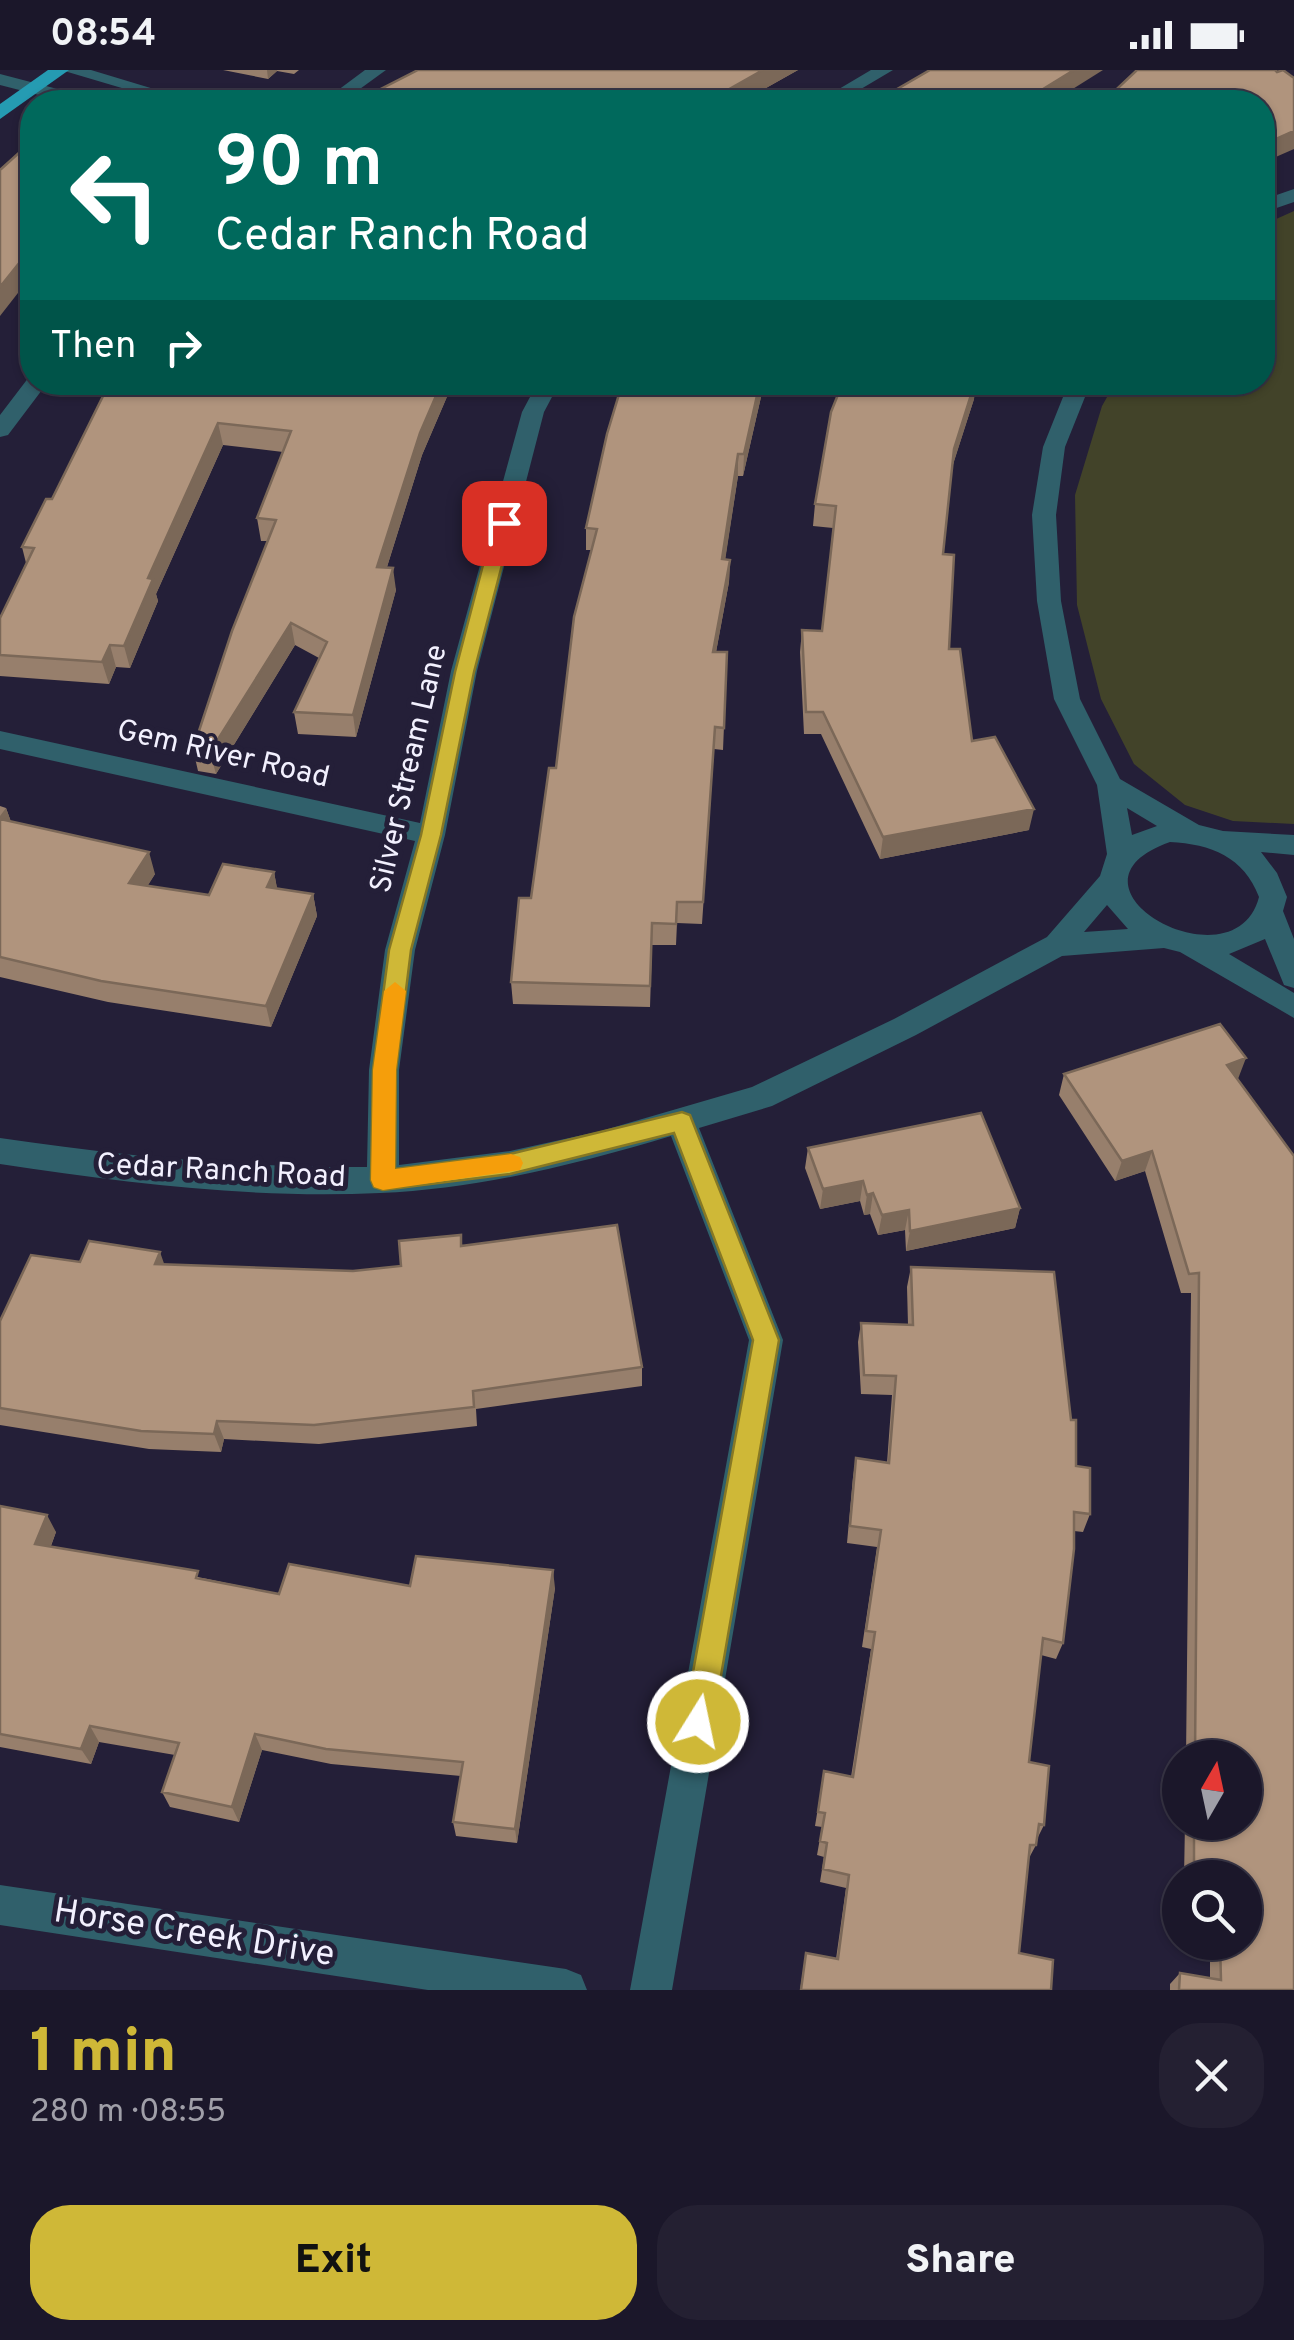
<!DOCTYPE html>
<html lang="en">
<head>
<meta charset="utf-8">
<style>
  body { margin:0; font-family:Overpass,sans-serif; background:#242032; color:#f1f3f6; height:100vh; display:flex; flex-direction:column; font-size:38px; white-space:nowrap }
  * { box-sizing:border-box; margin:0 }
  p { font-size:32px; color:#a09fa8 }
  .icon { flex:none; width:55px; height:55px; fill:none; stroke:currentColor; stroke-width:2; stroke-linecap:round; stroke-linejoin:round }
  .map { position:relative; height:1920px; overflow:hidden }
  .panel { display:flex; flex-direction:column; background:#1b172a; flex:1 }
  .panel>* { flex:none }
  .top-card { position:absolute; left:20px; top:20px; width:1255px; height:305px; border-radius:40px; box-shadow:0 2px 8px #0004,0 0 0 2px #393647; background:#00695c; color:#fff; overflow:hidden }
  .needle { width:65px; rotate:9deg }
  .fabs { position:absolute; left:1162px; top:1670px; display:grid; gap:20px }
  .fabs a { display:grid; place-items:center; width:100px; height:100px; border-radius:50%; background:#1b172a; box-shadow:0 2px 8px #0004,0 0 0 2px #393647; font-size:50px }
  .pin { position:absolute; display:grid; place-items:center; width:85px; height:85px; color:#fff; margin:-42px; border-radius:20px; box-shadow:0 5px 15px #0006 }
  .me { position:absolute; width:110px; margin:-55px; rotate:10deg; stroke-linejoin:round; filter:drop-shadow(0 0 8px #0008) }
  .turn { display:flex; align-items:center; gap:35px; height:210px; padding:0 30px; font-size:45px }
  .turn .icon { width:130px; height:130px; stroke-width:2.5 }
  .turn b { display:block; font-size:70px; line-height:85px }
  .then { display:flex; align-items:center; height:95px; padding:0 30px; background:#0003; gap:20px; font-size:38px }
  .round { display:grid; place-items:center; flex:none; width:105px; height:105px; border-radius:40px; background:#242032 }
  .head { display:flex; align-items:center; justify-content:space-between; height:170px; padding:0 30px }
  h1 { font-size:60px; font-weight:800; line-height:75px; color:#cfb837 }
  .action { display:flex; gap:20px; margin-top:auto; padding:20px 30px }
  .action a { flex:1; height:115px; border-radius:40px; background:#cfb837; color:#111; font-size:40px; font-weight:800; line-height:115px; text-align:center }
  .action a+a { background:#242032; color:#f1f3f6 }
  .status { display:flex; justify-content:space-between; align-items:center; height:70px; padding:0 50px; background:#1b172a; direction:ltr }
  .status svg { height:28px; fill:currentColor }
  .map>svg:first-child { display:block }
  .green { fill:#424329 }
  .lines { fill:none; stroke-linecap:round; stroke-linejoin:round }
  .minor { fill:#30606b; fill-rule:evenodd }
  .major { fill:#259bb2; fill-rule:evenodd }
  .wall { fill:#977f6c }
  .shaded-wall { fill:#7b6858 }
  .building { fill:#b0947d; stroke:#7b6858; stroke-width:2.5 }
  .route { fill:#cfb837; stroke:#877824; stroke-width:2.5 }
  .slow { fill:#f59e0b }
  .labels { text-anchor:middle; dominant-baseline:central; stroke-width:10; stroke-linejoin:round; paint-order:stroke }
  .street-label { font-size:30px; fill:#f2f0fe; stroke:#241f38 }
  .near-street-label { font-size:35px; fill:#f2f0fe; stroke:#241f38 }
</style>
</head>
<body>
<div class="status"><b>08:54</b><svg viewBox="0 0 49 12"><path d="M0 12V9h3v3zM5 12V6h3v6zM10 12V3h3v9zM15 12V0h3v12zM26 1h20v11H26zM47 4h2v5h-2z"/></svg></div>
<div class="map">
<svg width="1294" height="1920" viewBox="0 0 1294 1920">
  <rect width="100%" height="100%" fill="#241f38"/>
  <path class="green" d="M1294 141V754L1233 751 1185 735 1134 694 1101 629 1077 535 1075 425 1102 336 1115 313 1262 312 1263 155Z"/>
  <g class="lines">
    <path class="minor" d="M61 0H91L197 32H169Z
      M365 0H386L342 32H322Z
      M871 0H893L839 32H817Z
      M0 4 92 28 94 32H66L0 15Z
      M1294 119V132L1262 143V130Z
      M29 307H32V312H48L8 365 0 367V345Z
      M538 312H560L544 342 477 601 445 765 415 880 399 1000V1095L510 1081 601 1061 752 1017 894 949 1047 867 1100 806 1107 784 1097 715 1054 629 1037 531 1032 445 1043 377 1069 312H1091L1065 377 1056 445 1061 531 1080 629 1120 709 1199 755 1223 761 1294 765V785L1261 782 1277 803 1287 827 1283 841 1294 869V918L1284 915 1265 869 1229 884 1294 923V948L1180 882 1164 878 1062 886 916 965 772 1036 699 1058 783 1270 672 1920H630L749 1270 671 1066C577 1094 479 1119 380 1123 252 1129 126 1113 0 1094V1068C122 1086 243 1098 367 1097L369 1000 385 880 415 771 0 679V661L420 753 451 601 522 342ZM1127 738 1157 756 1132 765ZM1170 772C1211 774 1244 787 1259 827 1235 921 1045 816 1170 772ZM1107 835 1128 859 1084 862Z
      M0 1815 566 1899 581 1905 587 1920H428L0 1855Z"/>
    <path class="major" d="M48 0H69L0 49V34Z"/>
  </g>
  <path class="wall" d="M223 0H299L294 4 277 1 268 9Z
    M418 0H798L741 32H374L373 23Z
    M110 312H462L460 316 452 315 422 385 387 497 396 520 356 667 298 664 294 642 319 588 295 575 216 704 198 701 193 679 268 471H261L257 448 283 382 223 375 156 524 158 531 130 598 116 597 109 614 0 606V548L26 493 22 477 52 429Z
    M626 312H768L761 327 743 406H738L725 489 730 490 729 512 716 582H727L723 680 714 679 702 854 677 853 676 875H652L650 937 513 934 511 912 531 828 556 698 592 480H586V458Z
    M843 312H976L974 329 952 397 943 484 949 579 972 671 1029 760 880 789 821 664H804L800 582 802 560 822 561 833 458 813 456 815 434Z
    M0 736 6 738 11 752 155 804 147 816 209 825 274 802 277 819 313 824 317 846 271 957 108 932 0 907Z
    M1064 1004 1238 1009 1294 1920H1170V1914L1180 1903 1210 1908V1872H1245V1808H1184L1185 1752H1245V1688H1186L1191 1223H1181L1145 1101 1115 1111 1059 1025Z
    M808 1078 1020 1138 1015 1158 906 1181 905 1160 878 1165 870 1144 864 1145 860 1131 820 1139 805 1098Z
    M462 1176 642 1297V1316L476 1339 477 1356 319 1374 224 1369 221 1382 149 1379 0 1355V1251L80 1192 353 1201 401 1196Z
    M911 1197 1076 1396 1090 1444 1083 1462 1074 1461 1063 1573 1056 1589 1041 1585 1029 1692 1044 1755 1037 1769 1036 1775 1029 1788 1019 1883 1051 1920H800L806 1883 836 1889 846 1818 820 1812 824 1787 817 1785 822 1757 815 1756 824 1701 851 1707 871 1579 862 1577 877 1477 847 1473 853 1407 856 1388 887 1393 892 1325 861 1324 858 1272 861 1253 908 1255 907 1217Z
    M0 1436 56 1462 51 1476 279 1524 410 1516 555 1518 517 1773 456 1766 453 1752 461 1706 331 1694 262 1680 239 1752 170 1737 162 1722 175 1685 99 1672 91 1694 0 1677Z"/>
  <path class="shaded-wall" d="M267 0H277V1L268 9Z
    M763 0H798L741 32H710L717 26Z
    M1074 0H1103L1052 32H1022Z
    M1294 61V79L1262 93V75Z
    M32 177V205L0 246V217Z
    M442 312H452V315L422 385 380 519 377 497 420 363Z
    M760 312H768L761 327 743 406 744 384Z
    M975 312 974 329 951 401 954 379Z
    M218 353 223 375 156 524 158 531 130 598 124 576 148 508Z
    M738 384V406L722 511V489Z
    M730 490 729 512 712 604 713 582Z
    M393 498 396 520 356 667 353 645Z
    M291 553 295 575 216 704 210 682Z
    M110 575 116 597 109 614 102 592Z
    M6 738 14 760 0 755V746Z
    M1034 739 1029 760 880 789 883 767Z
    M149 782 155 804 136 835 129 813Z
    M274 802 278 823 267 817Z
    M313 824 317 846 271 957 266 936Z
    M1246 988 1238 1009 1227 995Z
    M1152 1081 1145 1101 1115 1111 1122 1091Z
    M863 1111 860 1131 820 1139 823 1119Z
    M873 1123 870 1144 864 1145 867 1125Z
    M1020 1138 1015 1158 906 1181 910 1161Z
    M909 1140 905 1160 878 1165 882 1145Z
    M160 1182 167 1202 155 1194Z
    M217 1351 224 1369 221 1382 214 1364Z
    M47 1445 56 1462 45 1491 35 1474Z
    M553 1500 555 1518 517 1773 515 1759Z
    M90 1656 99 1672 91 1694 81 1679Z
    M255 1664 262 1680 239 1752 232 1737Z"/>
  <path class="building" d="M418 0H763L717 26 710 32H403L373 23Z
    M930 0H1074L1022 32H881L890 26 887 25Z
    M1137 0H1275L1277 2 1283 0 1294 8V61L1262 75V32H1103Z
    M32 71V177L0 217V100Z
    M110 312H442L420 363 377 497 393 498 353 645 294 642 327 572 291 553 210 682 193 679 232 561 276 450 257 448 291 361 218 353 148 508 153 509 124 576 110 575 102 592 0 585V548L34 478 22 477 46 429H52Z
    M626 312H760L744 384H738L722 489 730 490 713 582H727L724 658 715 657 703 832H677L676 854 652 853 650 916 511 912 519 828H531L549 698H556L574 547 597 459 586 458 607 364 620 321Z
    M843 312H975L954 379 943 484 954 485 949 579H960L972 671 995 667 1034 739 883 767 823 642H806L802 560 822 561 836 436 815 434 831 342Z
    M0 749 149 782 129 813 209 825 223 794 274 802 267 817 313 824 266 936 101 911 0 887Z
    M1220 954 1246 988 1227 995 1294 1086V1920H1179L1180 1903 1221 1910 1220 1872H1245V1808H1194V1752H1245V1688H1195L1199 1203 1189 1204 1152 1081 1122 1091 1064 1004Z
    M981 1043 1020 1138 910 1161 909 1140 882 1145 873 1123 867 1125 863 1111 823 1119 808 1078Z
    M617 1155 642 1297 473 1321 474 1337 314 1355 217 1351 214 1364 141 1361 0 1338V1251L31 1185 80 1192 89 1171 160 1182 155 1194 353 1201 401 1196 399 1171 461 1165V1176Z
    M911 1197 1054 1202 1071 1350H1076V1396L1090 1398V1444L1074 1442V1479L1063 1573 1043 1568 1029 1692 1049 1696 1044 1755 1039 1754 1036 1775H1030L1019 1883 1053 1890 1051 1920H801L806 1883 838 1889 849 1805 823 1799 827 1773 820 1771 825 1743 818 1742 824 1701 853 1707 875 1562 866 1561 881 1460 850 1456 856 1388 889 1393 896 1306 864 1305 861 1253 913 1255Z
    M0 1436 47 1445 35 1474 198 1501 196 1508 279 1524 289 1494 410 1516 416 1486 553 1500 515 1759 453 1752 463 1692 326 1679 255 1664 232 1737 162 1722 179 1673 90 1656 81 1679 0 1664Z"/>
  <path class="route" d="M504 447 513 453 474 602 441 765 411 880 396 1000 395 1099 510 1084 682 1042 690 1045 779 1270 713 1652 709 1663 698 1667 688 1663 684 1652 753 1270 674 1063 510 1104 383 1120 374 1117 371 1110 373 1000 389 880 421 765 455 602 494 453Z"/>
  <path class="slow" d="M395 912 406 921 396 1000 395 1099 511 1084 520 1087 523 1093 520 1100 383 1120 374 1117 371 1110 373 1000 384 921Z"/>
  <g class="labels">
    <g class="street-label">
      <text transform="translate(223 685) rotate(13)">Gem River Road</text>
      <text transform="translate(410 699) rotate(-77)">Silver Stream Lane</text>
      <text transform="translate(221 1102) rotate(3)">Cedar Ranch Road</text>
    </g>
    <g class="near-street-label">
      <text transform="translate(194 1864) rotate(9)">Horse Creek Drive</text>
    </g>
  </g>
</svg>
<div class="fabs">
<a><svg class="needle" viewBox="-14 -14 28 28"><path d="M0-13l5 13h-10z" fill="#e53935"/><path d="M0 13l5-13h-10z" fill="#a09fa8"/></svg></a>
<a><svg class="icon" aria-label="search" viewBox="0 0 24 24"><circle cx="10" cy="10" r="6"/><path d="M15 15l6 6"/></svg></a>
</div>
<div class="pin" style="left:504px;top:453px;background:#d93025"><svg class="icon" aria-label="arrive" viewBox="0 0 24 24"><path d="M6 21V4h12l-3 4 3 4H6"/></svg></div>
<svg class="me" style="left:698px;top:1652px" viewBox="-20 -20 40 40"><circle r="17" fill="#cfb837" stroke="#fff" stroke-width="3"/><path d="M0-11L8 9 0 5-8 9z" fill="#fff"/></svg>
<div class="top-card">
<div class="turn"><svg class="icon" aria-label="left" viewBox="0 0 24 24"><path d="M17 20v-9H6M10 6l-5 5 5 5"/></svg><div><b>90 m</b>Cedar Ranch Road</div></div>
<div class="then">Then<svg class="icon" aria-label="right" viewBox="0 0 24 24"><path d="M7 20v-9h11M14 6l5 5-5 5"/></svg></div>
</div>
</div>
<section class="panel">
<div class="head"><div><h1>1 min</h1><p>280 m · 08:55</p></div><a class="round"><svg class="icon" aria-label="close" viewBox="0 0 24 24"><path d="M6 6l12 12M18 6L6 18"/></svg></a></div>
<div class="action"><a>Exit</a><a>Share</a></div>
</section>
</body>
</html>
